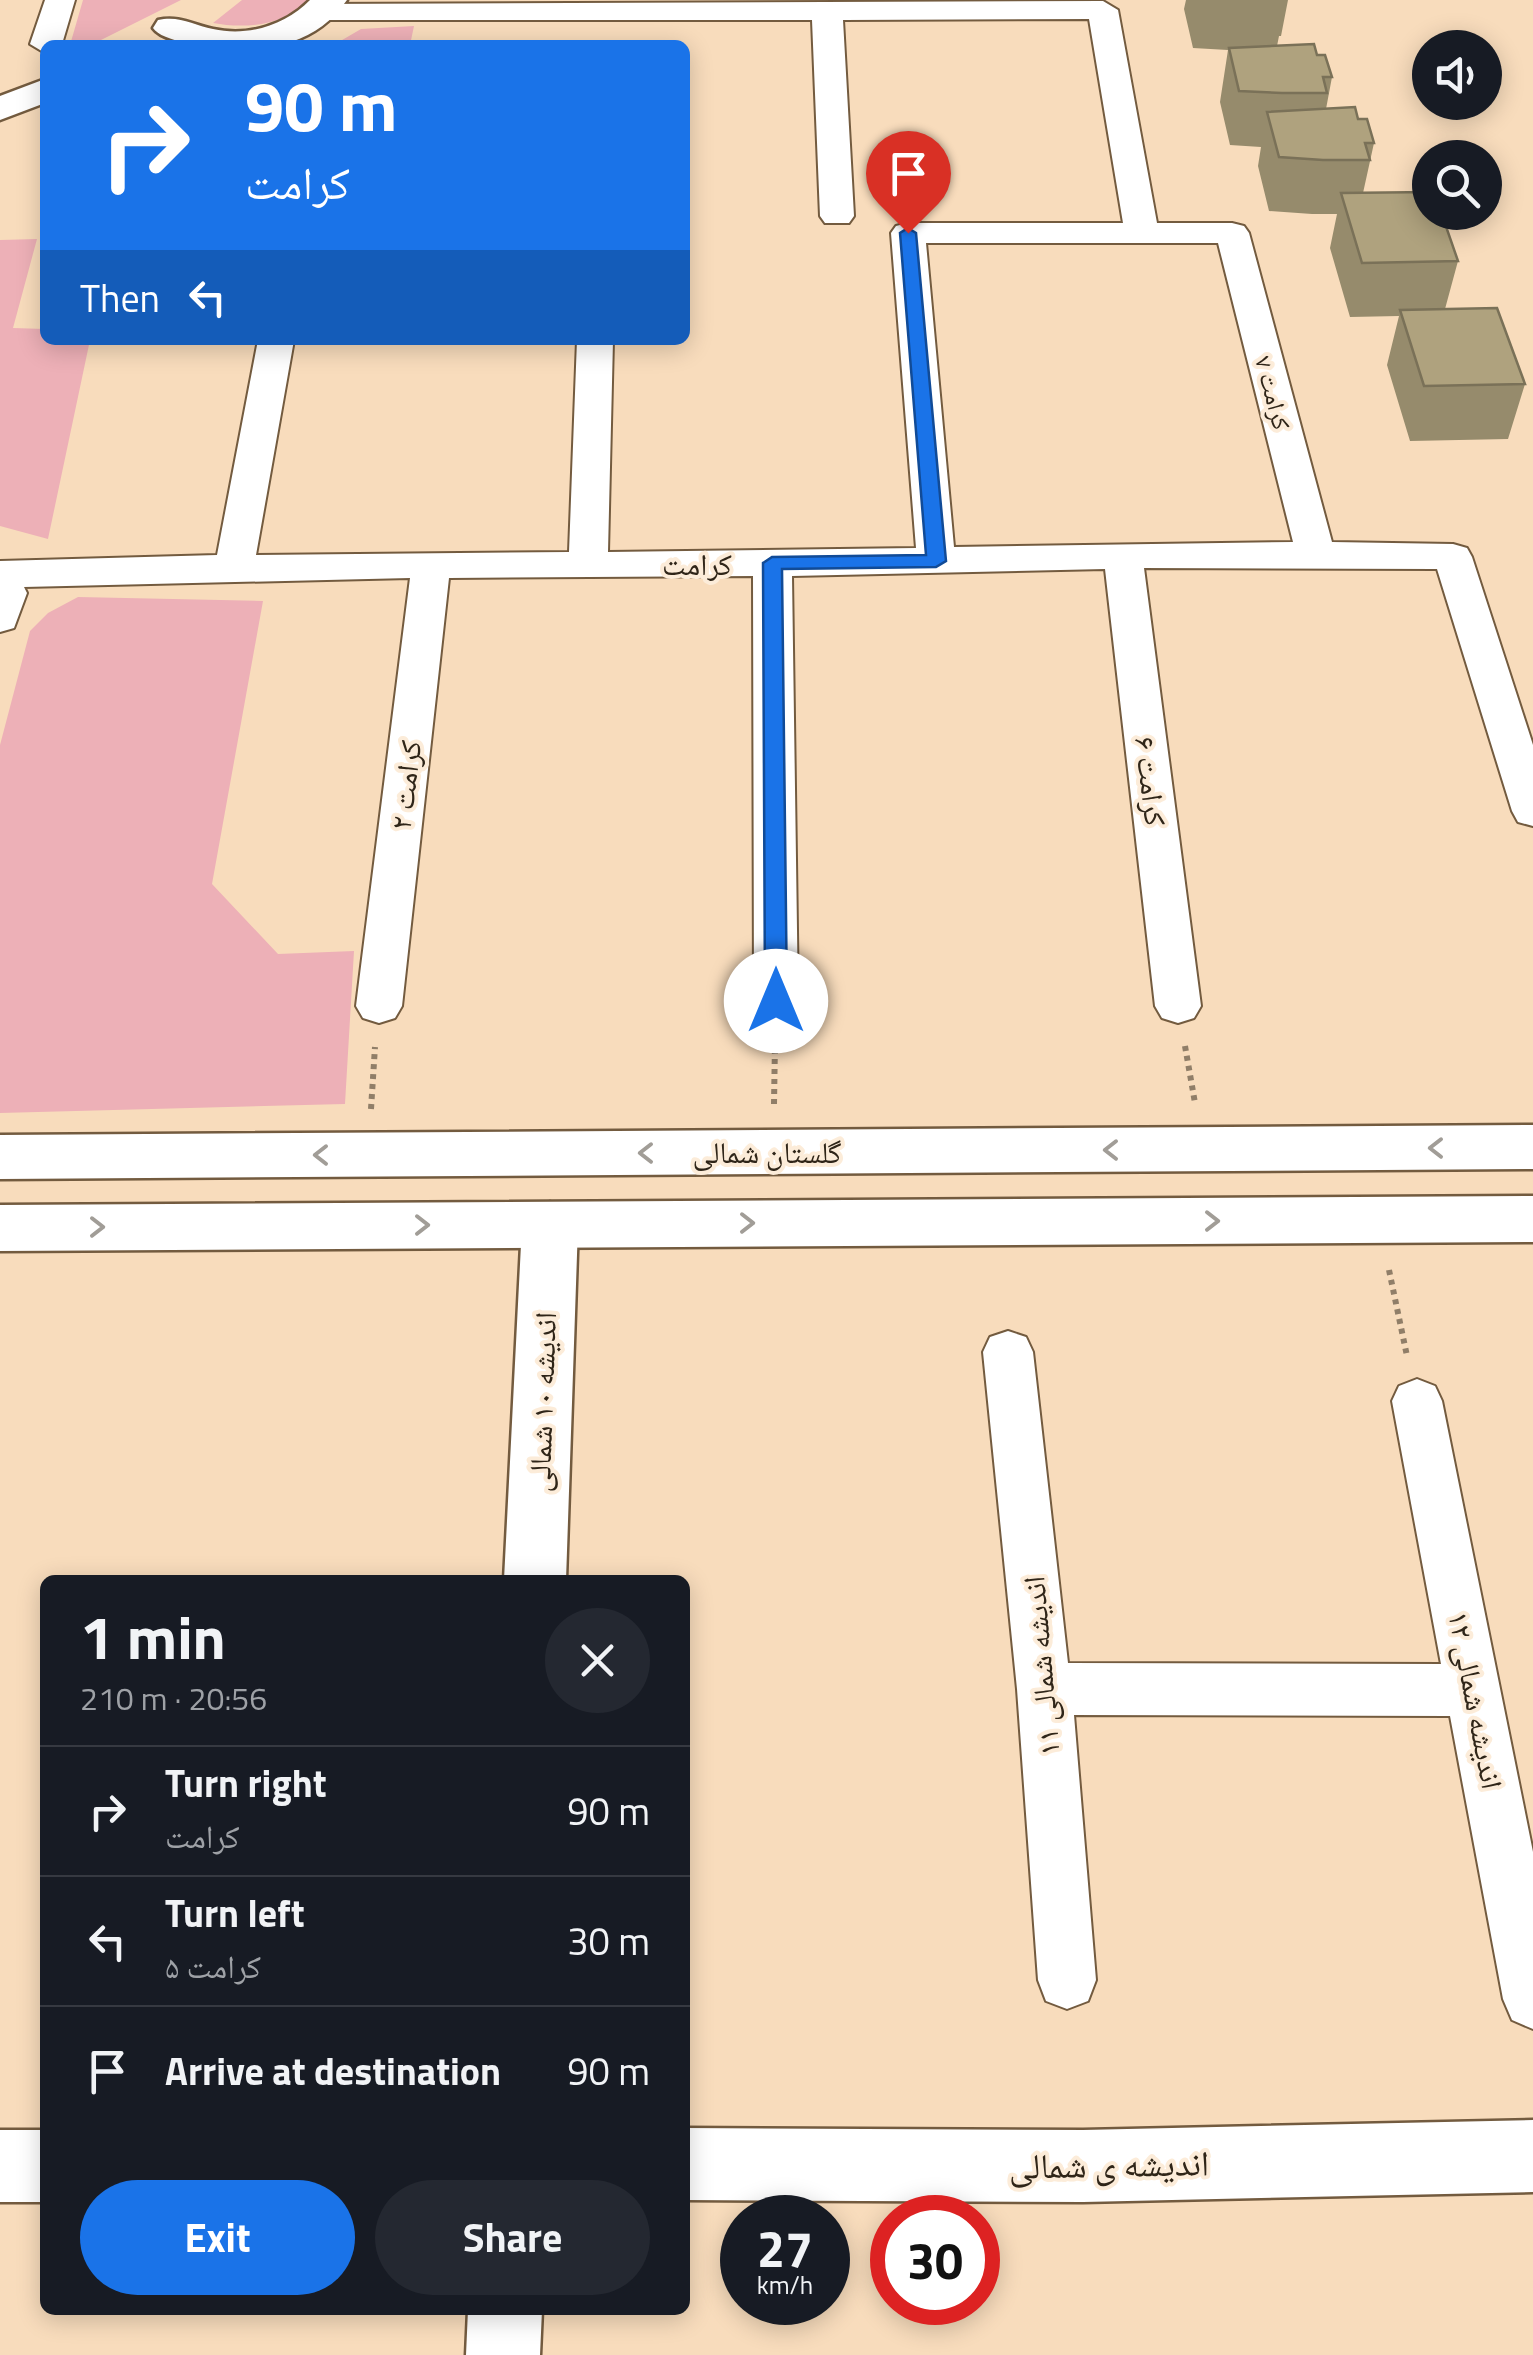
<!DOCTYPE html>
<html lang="en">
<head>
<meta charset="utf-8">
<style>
  body { margin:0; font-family:"Titillium Web","Noto Naskh Arabic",sans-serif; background:#242831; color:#f1f3f6; height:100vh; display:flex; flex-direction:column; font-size:38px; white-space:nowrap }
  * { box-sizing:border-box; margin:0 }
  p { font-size:32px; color:#9ea1a6 }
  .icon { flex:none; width:55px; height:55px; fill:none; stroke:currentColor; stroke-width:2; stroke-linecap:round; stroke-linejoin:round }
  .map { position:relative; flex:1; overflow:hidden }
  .sheet { position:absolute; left:40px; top:1575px; width:650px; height:740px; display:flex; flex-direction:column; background:#171b24; border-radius:15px; box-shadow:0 5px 25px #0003 }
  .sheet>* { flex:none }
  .hud { position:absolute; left:40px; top:40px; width:650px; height:305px; border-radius:15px; box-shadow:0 5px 25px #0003; background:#1a73e8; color:#fff; overflow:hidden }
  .tools { position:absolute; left:1412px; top:30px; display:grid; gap:20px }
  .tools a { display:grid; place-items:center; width:90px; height:90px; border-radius:50%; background:#171b24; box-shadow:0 5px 25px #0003; font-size:50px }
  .speed { position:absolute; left:720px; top:2195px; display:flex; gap:20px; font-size:50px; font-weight:700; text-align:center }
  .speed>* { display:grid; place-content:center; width:130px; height:130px; border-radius:50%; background:#171b24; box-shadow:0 5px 25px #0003; line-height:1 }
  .speed small { font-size:25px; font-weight:400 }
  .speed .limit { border:15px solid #d22; background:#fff; color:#111 }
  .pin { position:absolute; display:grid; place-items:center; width:85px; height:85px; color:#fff; margin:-102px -42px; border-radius:50% 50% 50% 0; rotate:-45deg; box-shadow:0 0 10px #0007 }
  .pin .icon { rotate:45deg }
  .me { position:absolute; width:110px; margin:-55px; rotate:0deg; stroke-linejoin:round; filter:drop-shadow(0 0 8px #0008) }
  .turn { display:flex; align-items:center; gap:35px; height:210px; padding:0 40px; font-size:45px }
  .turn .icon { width:130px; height:130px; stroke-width:2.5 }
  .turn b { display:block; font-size:70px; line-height:85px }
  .then { display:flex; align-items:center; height:95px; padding:0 40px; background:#0003; gap:20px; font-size:38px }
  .round { display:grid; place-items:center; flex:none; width:105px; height:105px; border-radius:52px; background:#242831 }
  .summary { display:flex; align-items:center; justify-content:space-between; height:170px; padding:0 40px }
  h1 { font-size:60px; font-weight:700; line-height:75px }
  .primary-button { display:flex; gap:20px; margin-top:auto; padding:20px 40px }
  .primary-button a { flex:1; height:115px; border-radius:60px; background:#1a73e8; color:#fff; font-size:40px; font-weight:700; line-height:115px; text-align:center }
  .primary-button a+a { background:#242831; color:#f1f3f6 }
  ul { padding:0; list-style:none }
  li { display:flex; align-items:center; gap:30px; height:130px; padding:0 40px; border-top:2px solid #363941 }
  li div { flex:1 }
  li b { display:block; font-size:38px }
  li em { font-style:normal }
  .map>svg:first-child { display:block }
  .green { fill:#edb0b7 }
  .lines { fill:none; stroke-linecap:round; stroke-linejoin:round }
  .minor-casing { stroke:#735b3f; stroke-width:4 }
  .tertiary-casing { stroke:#735b3f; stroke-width:5 }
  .secondary-casing { stroke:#735b3f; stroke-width:5 }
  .path { stroke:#907e68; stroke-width:6; stroke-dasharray:5 5; stroke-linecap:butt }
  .minor { fill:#fff; fill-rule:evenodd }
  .tertiary { fill:#fff; fill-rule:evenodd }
  .secondary { fill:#fff; fill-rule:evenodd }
  .wall { fill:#968b6c }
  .building { fill:#afa27e; stroke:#7a7158; stroke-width:2.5 }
  .oneway { stroke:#a19d97 }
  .route { fill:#1a73e8; stroke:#114b97; stroke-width:2.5 }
  .labels { text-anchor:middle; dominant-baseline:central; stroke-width:8; stroke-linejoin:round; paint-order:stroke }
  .far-street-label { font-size:25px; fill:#2f2518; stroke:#fcecd9 }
  .street-label { font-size:30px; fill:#2f2518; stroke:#fcecd9 }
  .near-street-label { font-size:35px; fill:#2f2518; stroke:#fcecd9 }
</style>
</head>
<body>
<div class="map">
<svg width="1533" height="2355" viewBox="0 0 1533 2355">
  <rect width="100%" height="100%" fill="#f8dcbc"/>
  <path class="green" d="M83 0H181L91 45H70Z
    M242 0H309C285 26 245 29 213 23Z
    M414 26 410 45H317L337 43 361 29Z
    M37 239 13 328 45 329V340H90L48 539 0 526V240Z
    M78 597 263 601 212 884 278 954 354 951 345 1104 0 1113V745L30 631 48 613Z"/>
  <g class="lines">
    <g class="minor-casing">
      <path id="minor" d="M45 0H75L62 44 45 45V53L30 44Z
        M1103 1 1118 10 1157 223H1232L1244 226 1249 233 1332 542 1453 544 1467 548 1472 557 1533 745V826L1518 822 1512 811 1437 569 1144 568 1201 1006 1194 1018 1178 1023 1162 1018 1155 1006 1105 569 792 576 798 1001 792 1013 776 1018 760 1013 754 1001 753 576 449 578 402 1006 395 1018 379 1023 363 1018 356 1006 410 578 24 587 27 593 14 628 0 632V561L217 555 258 340H294L256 555 569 552 577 340H613L608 552 916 548 891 233 896 226 908 223H1123L1089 19 843 20 854 216 849 223H825L820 216 812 20H323L312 18 308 11 312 4ZM926 243H1218L1293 542 954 547Z
        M1008 1331 1026 1337 1033 1352 1068 1663 1441 1664 1392 1401 1399 1386 1417 1379 1435 1386 1442 1401 1533 1852V2029L1512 2020 1503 1999 1450 1716 1074 1715 1096 1980 1088 2001 1067 2009 1046 2001 1038 1980 1017 1689 983 1352 990 1337Z"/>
    </g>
    <g class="tertiary-casing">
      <path id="tertiary" d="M310 0H347C332 21 315 34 291 42 266 51 168 50 153 28L158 20C179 15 194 25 213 29 248 37 286 25 310 0Z
        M45 79V103L0 120V96Z
        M550 1202 570 1209 578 1225 566 1580H504L522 1225 530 1209Z
        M1533 2120V2192L1083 2202 685 2200V2128L1083 2130Z
        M0 2130H45V2202H0Z
        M468 2310H542L540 2355H466Z"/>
    </g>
    <g class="secondary-casing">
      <path id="secondary" d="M1533 1125V1169L0 1179V1135Z
        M1533 1196V1242L0 1251V1205Z"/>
    </g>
    <path class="path" d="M1185 1046 1195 1103
      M774 1104 775 1042
      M371 1109 375 1047
      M1389 1270 1407 1356"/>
    <use href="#minor" class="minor"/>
    <use href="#tertiary" class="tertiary"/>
    <use href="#secondary" class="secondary"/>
  </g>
  <path class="wall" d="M1186 0H1288L1281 36H1279L1277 46 1317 55 1332 77 1326 109 1358 119 1374 143 1363 193 1458 261 1445 309 1525 384 1508 439 1410 441 1387 365 1399 316 1350 317 1330 248 1337 214H1312L1269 211 1258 166 1261 147 1230 145 1220 102 1228 50 1193 48 1184 9Z"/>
  <path class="building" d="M1314 44 1317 55H1325L1332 77H1323L1327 93H1282L1239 91 1229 48Z
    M1355 107 1358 119H1367L1374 143H1365L1370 160H1323L1279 157 1267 112Z
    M1430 192V212H1441L1458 261 1362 263 1341 193Z
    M1497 308 1525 384 1424 386 1400 310Z"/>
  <defs><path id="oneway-chevron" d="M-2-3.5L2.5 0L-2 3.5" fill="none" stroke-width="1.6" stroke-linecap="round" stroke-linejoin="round" transform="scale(2.5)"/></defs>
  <g class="oneway">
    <use href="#oneway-chevron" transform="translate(1436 1148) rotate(180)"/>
    <use href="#oneway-chevron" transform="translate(1111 1150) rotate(180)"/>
    <use href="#oneway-chevron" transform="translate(646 1153) rotate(180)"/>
    <use href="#oneway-chevron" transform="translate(321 1155) rotate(180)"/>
    <use href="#oneway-chevron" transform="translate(1212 1221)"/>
    <use href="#oneway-chevron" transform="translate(747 1223)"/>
    <use href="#oneway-chevron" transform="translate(422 1225)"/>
    <use href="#oneway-chevron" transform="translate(97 1227)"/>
  </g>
  <path class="route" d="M908 228 916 233 946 561 936 567 782 569 787 1001 776 1009 765 1001 763 563 772 557 926 555 900 233Z"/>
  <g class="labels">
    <g class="far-street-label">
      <text transform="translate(1273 393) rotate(75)">کرامت ۷</text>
    </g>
    <g class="street-label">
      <text x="697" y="564">کرامت</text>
      <text transform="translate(1151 781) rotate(83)">کرامت ۶</text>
      <text transform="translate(405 785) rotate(-83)">کرامت ۲</text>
      <text x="767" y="1152">گلستان شمالی</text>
      <text transform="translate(542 1402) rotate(-88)">اندیشه ۱۰ شمالی</text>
      <text transform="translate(1041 1666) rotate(-95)">اندیشه شمالی ۱۱</text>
      <text transform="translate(1476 1700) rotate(79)">اندیشه شمالی ۱۲</text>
    </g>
    <g class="near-street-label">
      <text transform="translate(1109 2164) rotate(-1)">اندیشه ی شمالی</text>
    </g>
  </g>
</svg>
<div class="tools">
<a><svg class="icon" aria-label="sound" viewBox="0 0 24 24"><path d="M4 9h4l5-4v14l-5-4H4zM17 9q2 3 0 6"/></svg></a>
<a><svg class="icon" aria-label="search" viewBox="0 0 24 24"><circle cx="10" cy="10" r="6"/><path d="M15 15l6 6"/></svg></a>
</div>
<div class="speed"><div>27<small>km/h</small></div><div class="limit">30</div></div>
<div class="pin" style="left:908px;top:233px;background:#d93025"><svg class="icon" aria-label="arrive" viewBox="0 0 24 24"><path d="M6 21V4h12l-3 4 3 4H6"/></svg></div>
<svg class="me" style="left:776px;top:1001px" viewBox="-20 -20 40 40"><circle r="19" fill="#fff"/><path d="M0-13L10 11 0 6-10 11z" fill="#1a73e8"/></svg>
<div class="hud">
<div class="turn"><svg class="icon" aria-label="right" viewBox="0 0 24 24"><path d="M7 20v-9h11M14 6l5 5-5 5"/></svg><div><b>90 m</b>کرامت</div></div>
<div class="then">Then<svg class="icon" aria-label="left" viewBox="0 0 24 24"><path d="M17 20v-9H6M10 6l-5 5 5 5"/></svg></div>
</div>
<section class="sheet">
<div class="summary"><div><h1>1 min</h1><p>210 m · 20:56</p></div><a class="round"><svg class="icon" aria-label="close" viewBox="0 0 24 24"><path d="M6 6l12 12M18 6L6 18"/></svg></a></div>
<ul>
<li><svg class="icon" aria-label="right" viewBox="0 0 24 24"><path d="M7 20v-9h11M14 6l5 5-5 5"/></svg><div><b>Turn right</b><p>کرامت</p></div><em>90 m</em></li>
<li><svg class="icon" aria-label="left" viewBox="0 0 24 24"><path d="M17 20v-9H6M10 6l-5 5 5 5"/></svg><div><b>Turn left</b><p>کرامت ۵</p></div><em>30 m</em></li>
<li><svg class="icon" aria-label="arrive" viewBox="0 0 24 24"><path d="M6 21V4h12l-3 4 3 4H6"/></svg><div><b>Arrive at destination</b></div><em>90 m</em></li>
</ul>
<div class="primary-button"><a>Exit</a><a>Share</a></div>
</section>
</div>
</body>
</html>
